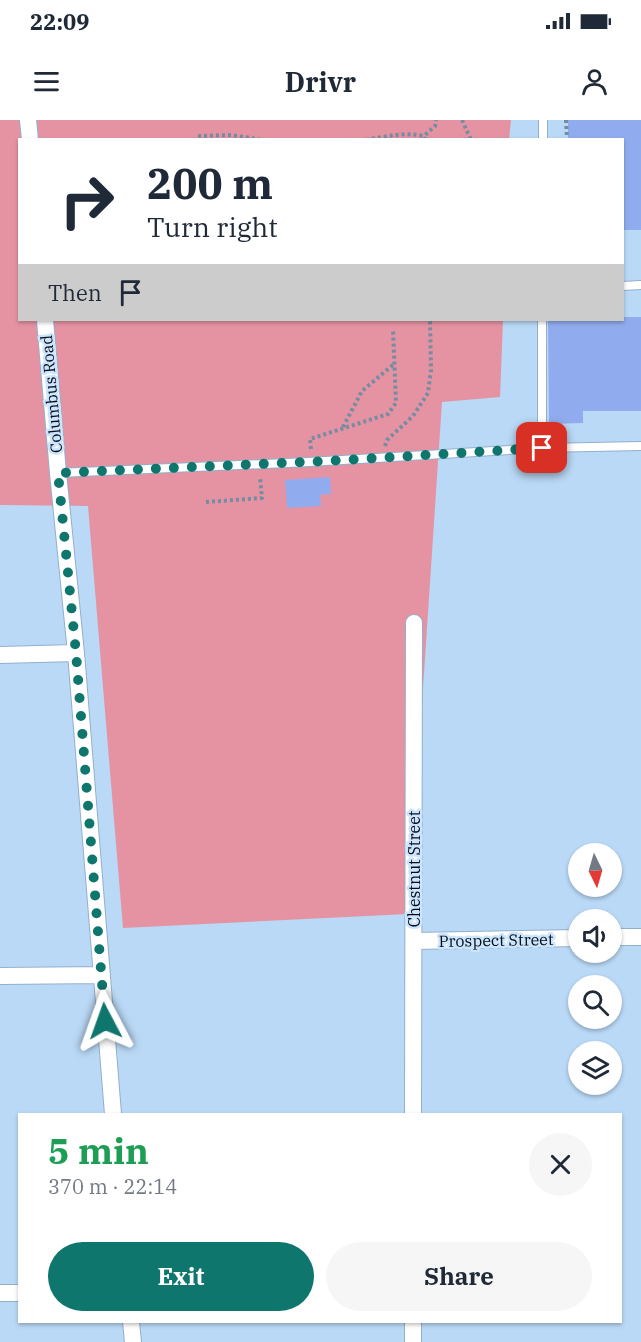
<!DOCTYPE html>
<html lang="en">
<head>
<meta charset="utf-8">
<style>
  body { margin:0; font-family:"IBM Plex Serif",serif; background:#f6f6f7; color:#1f2937; height:100vh; display:flex; flex-direction:column; font-size:22px; white-space:nowrap }
  * { box-sizing:border-box; margin:0 }
  p { font-size:20px; color:#747a83 }
  .icon { flex:none; width:33px; height:33px; fill:none; stroke:currentColor; stroke-width:2; stroke-linecap:round; stroke-linejoin:round }
  .map { position:relative; flex:1; overflow:hidden }
  .details { position:absolute; left:18px; top:993px; width:604px; height:210px; display:flex; flex-direction:column; background:#fff; border-radius:0px; box-shadow:0 2px 4px #0004 }
  .details>* { flex:none }
  .top-card { position:absolute; left:18px; top:18px; width:606px; height:183px; border-radius:0px; box-shadow:0 2px 4px #0004; background:#fff; color:#1f2937; overflow:hidden }
  .needle { width:39px; rotate:175deg }
  .buttons { position:absolute; left:568px; top:723px; display:grid; gap:12px }
  .buttons a { display:grid; place-items:center; width:54px; height:54px; border-radius:50%; background:#fff; box-shadow:0 2px 4px #0004; font-size:30px }
  .pin { position:absolute; display:grid; place-items:center; width:51px; height:51px; color:#fff; margin:-26px; border-radius:12px; box-shadow:0 3px 9px #0006 }
  .me { position:absolute; width:66px; margin:-33px; rotate:356deg; stroke-linejoin:round; filter:drop-shadow(0 0 4px #0008) }
  .turn { display:flex; align-items:center; gap:21px; height:126px; padding:0 30px; font-size:27px }
  .turn .icon { width:78px; height:78px; stroke-width:2.5 }
  .turn b { display:block; font-size:42px; line-height:51px }
  .then { display:flex; align-items:center; height:57px; padding:0 30px; background:#0003; gap:12px; font-size:22px }
  .round { display:grid; place-items:center; flex:none; width:63px; height:63px; border-radius:32px; background:#f6f6f7 }
  .head { display:flex; align-items:center; justify-content:space-between; height:102px; padding:0 30px }
  h1 { font-size:36px; font-weight:700; line-height:45px; color:#1e9e55 }
  .action { display:flex; gap:12px; margin-top:auto; padding:12px 30px }
  .action a { flex:1; height:69px; border-radius:36px; background:#0f766e; color:#fff; font-size:24px; font-weight:700; line-height:69px; text-align:center }
  .action a+a { background:#f6f6f7; color:#1f2937 }
  .status { display:flex; justify-content:space-between; align-items:center; height:42px; padding:0 30px; background:#fff; direction:ltr }
  .status svg { height:16px; fill:currentColor }
  header { display:flex; justify-content:space-between; align-items:center; height:78px; padding:0 30px; background:#fff; font-size:27px; font-weight:700 }
  .map>svg:first-child { display:block }
  .green { fill:#e593a3 }
  .building { fill:#91acee }
  .lines { fill:none; stroke-linecap:round; stroke-linejoin:round }
  .lane-casing { stroke:#92b0cd; stroke-width:10 }
  .street-casing { stroke:#92b0cd; stroke-width:18 }
  .path { stroke:#758ca2; stroke-width:4; stroke-dasharray:3 3; stroke-linecap:butt }
  .lane { stroke:#fff; stroke-width:8 }
  .street { stroke:#fff; stroke-width:16 }
  .route { stroke:#0f766e; stroke-width:10; stroke-dasharray:0 18 }
  .labels { text-anchor:middle; dominant-baseline:central; stroke-width:5; stroke-linejoin:round; paint-order:stroke }
  .street-label { font-size:16px; fill:#040e17; stroke:#cce5fd }
</style>
</head>
<body>
<div class="status"><b>22:09</b><svg viewBox="0 0 49 12"><path d="M0 12V9h3v3zM5 12V6h3v6zM10 12V3h3v9zM15 12V0h3v12zM26 1h20v11H26zM47 4h2v5h-2z"/></svg></div>
<header><svg class="icon" aria-label="menu" viewBox="0 0 24 24"><path d="M4 6h16M4 12h16M4 18h16"/></svg>Drivr<svg class="icon" aria-label="person" viewBox="0 0 24 24"><circle cx="12" cy="8" r="4"/><path d="M4 21q1-7 8-7t8 7"/></svg></header>
<div class="map">
<svg width="641" height="1222" viewBox="0 0 641 1222">
  <rect width="100%" height="100%" fill="#bad9f6"/>
  <path class="green" d="M0 0H511L509 20H20V200H503L500 277 442 282 408 794 123 808 88 386 0 385Z"/>
  <path class="building" d="M568 0H641V110H622V20H568Z
    M622 197H641V291H583V303L549 304 548 200H622Z
    M330 357 331 374 320 375 321 386 287 388 285 360Z"/>
  <g class="lines">
    <g class="lane-casing">
      <path id="lane" d="M543 20V0
        M622 166 641 165
        M542 328V200
        M58 353 309 342 542 328 641 326"/>
    </g>
    <g class="street-casing">
      <path id="street" d="M28 0 30 20
        M45 200 58 353 76 533 113 994
        M0 535 76 533
        M612 817H641
        M414 821 579 818
        M0 856 102 855
        M413 994 414 503
        M0 1173H20
        M131 1202 133 1222
        M413 1222V1202"/>
    </g>
    <path class="path" d="M462 0 471 20
      M566 0 567 20
      M198 16 231 15 263 20
      M366 20C387 16 404 12 424 16
      M425 20 424 16 435 6 436 0
      M343 307 362 271 394 244
      M385 326 387 320 413 296 428 273 431 250 430 200
      M311 329 310 319 388 294 396 283 393 209
      M206 382 262 378 260 357"/>
    <use href="#lane" class="lane"/>
    <use href="#street" class="street"/>
  </g>
  <g class="lines">
    <path class="route" d="M105 901 76 533 58 353 328 341 542 328"/>
  </g>
  <g class="labels">
    <g class="street-label">
      <text transform="translate(51 274) rotate(-95)">Columbus Road</text>
      <text transform="translate(414 749) rotate(-90)">Chestnut Street</text>
      <text transform="translate(496 820) rotate(-1)">Prospect Street</text>
    </g>
  </g>
</svg>
<div class="buttons">
<a><svg class="needle" viewBox="-14 -14 28 28"><path d="M0-13l5 13h-10z" fill="#e53935"/><path d="M0 13l5-13h-10z" fill="#747a83"/></svg></a>
<a><svg class="icon" aria-label="sound" viewBox="0 0 24 24"><path d="M4 9h4l5-4v14l-5-4H4zM17 9q2 3 0 6"/></svg></a>
<a><svg class="icon" aria-label="search" viewBox="0 0 24 24"><circle cx="10" cy="10" r="6"/><path d="M15 15l6 6"/></svg></a>
<a><svg class="icon" aria-label="layers" viewBox="0 0 24 24"><path d="M12 4l9 5-9 5-9-5zM3 14l9 5 9-5"/></svg></a>
</div>
<div class="pin" style="left:542px;top:328px;background:#d93025"><svg class="icon" aria-label="arrive" viewBox="0 0 24 24"><path d="M6 21V4h12l-3 4 3 4H6"/></svg></div>
<svg class="me" style="left:105px;top:901px" viewBox="-20 -20 40 40"><path d="M0-17L14 15 0 8-14 15z" fill="#0f766e" stroke="#fff" stroke-width="4"/></svg>
<div class="top-card">
<div class="turn"><svg class="icon" aria-label="right" viewBox="0 0 24 24"><path d="M7 20v-9h11M14 6l5 5-5 5"/></svg><div><b>200 m</b>Turn right</div></div>
<div class="then">Then<svg class="icon" aria-label="arrive" viewBox="0 0 24 24"><path d="M6 21V4h12l-3 4 3 4H6"/></svg></div>
</div>
<section class="details">
<div class="head"><div><h1>5 min</h1><p>370 m · 22:14</p></div><a class="round"><svg class="icon" aria-label="close" viewBox="0 0 24 24"><path d="M6 6l12 12M18 6L6 18"/></svg></a></div>
<div class="action"><a>Exit</a><a>Share</a></div>
</section>
</div>
</body>
</html>
